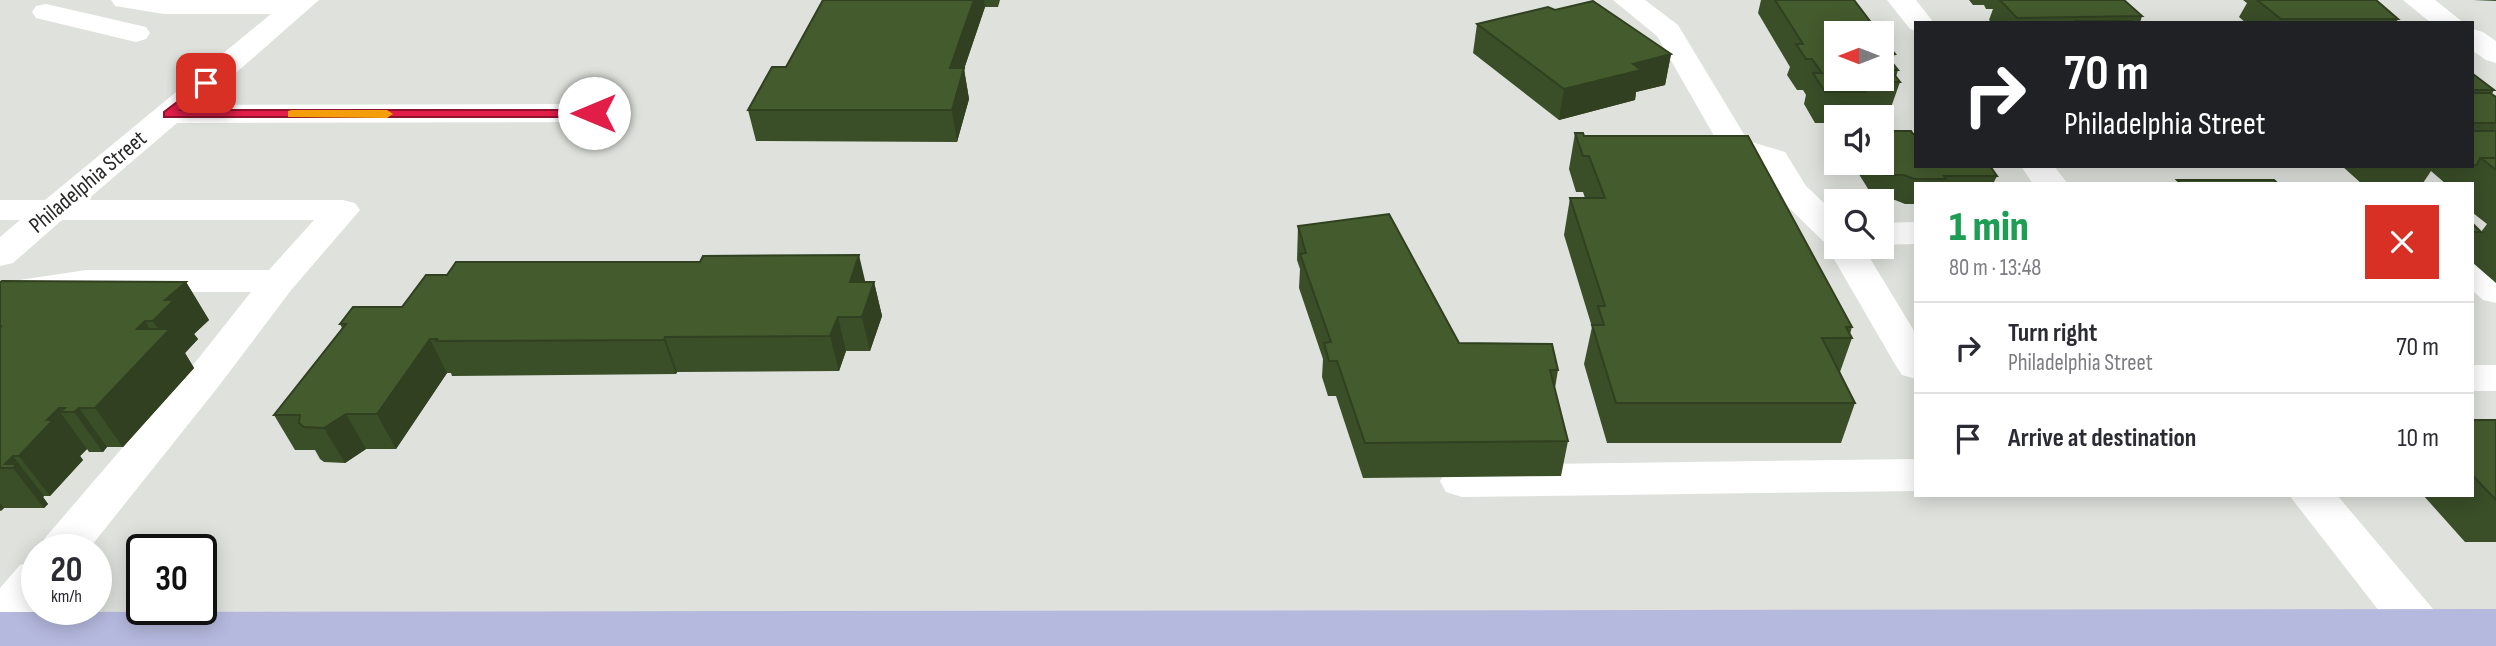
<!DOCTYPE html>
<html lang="en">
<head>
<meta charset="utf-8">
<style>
  body { margin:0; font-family:"Sofia Sans Condensed",sans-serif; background:#f2f2f3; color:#2b2b33; height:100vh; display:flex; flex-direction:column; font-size:26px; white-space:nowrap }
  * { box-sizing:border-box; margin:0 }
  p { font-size:23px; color:#7c7c81 }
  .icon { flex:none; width:38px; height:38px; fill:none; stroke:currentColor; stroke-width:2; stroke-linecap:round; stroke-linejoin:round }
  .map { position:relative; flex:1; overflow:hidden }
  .details { position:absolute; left:1914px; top:182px; width:560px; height:315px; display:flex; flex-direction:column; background:#fff; border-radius:0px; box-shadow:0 4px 18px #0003 }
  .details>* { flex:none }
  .banner { position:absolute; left:1914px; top:21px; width:560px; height:147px; border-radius:0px; box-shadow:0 4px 18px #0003; background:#202124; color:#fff; overflow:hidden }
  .needle { width:46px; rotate:270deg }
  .tools { position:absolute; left:1824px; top:21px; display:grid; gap:14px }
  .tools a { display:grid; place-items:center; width:70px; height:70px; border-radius:0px; background:#fff; box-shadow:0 4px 18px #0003; font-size:35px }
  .speed { position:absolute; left:21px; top:534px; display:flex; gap:14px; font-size:35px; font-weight:700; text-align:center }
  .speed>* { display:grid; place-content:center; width:91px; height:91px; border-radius:50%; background:#fff; box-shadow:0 4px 18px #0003; line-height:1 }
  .speed small { font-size:18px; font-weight:400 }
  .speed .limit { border:4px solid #111; border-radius:10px; background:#fff; color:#111 }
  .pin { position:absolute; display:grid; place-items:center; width:60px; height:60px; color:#fff; margin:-30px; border-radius:14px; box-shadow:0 4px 10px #0006 }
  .me { position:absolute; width:77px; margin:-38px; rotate:270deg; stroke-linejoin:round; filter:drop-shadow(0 0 5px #0008) }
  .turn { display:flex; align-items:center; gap:24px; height:147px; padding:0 35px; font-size:32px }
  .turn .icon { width:91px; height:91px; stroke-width:2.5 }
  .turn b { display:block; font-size:49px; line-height:60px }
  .round { display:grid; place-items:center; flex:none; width:74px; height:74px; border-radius:0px; background:#f2f2f3 }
  .headline { display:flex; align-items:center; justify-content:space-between; height:119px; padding:0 35px }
  h1 { font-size:42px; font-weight:800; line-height:52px; color:#1e9e55 }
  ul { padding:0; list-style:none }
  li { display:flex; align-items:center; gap:21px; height:91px; padding:0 35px; border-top:2px solid #e1e1e2 }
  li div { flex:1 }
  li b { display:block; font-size:26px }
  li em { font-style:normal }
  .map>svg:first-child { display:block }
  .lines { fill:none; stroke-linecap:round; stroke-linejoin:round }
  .minor { fill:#fff; fill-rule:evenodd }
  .major { fill:#b5b9de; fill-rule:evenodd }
  .wall { fill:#3a4e28 }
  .shaded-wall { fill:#304020 }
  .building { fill:#445b2e; stroke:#304020; stroke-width:2 }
  .route { fill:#e11d48; stroke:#92132f; stroke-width:2 }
  .slow { fill:#f59e0b }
  .labels { text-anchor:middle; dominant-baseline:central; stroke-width:7; stroke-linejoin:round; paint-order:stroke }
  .street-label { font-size:23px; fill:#292a28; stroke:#fff }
</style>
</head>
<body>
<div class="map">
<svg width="2496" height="646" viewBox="0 0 2496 646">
  <rect width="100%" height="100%" fill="#dfe2dc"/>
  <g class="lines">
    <path class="minor" d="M111 0H319L199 105 594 104 605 106 610 113 605 120 594 122 177 123 87 200H343L355 203 360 210 292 289 218 387 88 550H38L45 538 190 369 251 292H86L0 307V283L86 270H269L314 220H62L13 263 0 266V237L20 220H0V200H45L271 14H164L115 6Z
      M1613 0H1645L1678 25 1748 141 1785 152 1806 186 1836 214V247H1863L1916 334V379L1902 375 1896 366 1827 247 1830 242 1823 241 1780 199 1760 166 1725 155 1657 36Z
      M1887 0H1916L1934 23H1916V31L1910 29Z
      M2403 0H2435L2464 23H2431Z
      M46 4 146 27 150 33 146 39 136 42 36 18 32 12 36 6Z
      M2473 29 2483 32 2496 41V63L2486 60 2473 51Z
      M2021 166H2054L2068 184H2033Z
      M1916 222V244L1881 245V223Z
      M2473 261 2486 264 2496 273V303L2483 300 2473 291Z
      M2473 365H2496V391H2473Z
      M1916 459V491L1462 497 1446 492 1440 481 1446 470 1462 465Z
      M2289 495H2337L2438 615 2446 629 2438 643 2429 646 2404 643Z
      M37 560 39 609 17 635 0 640V588L20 565Z"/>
    <path class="major" d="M2496 609V646H0V612Z"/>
  </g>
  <path class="wall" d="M823 0H1000L998 7H985L964 69 969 99 957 142 756 141 748 110 786 67Z
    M1761 0H1854L1881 79V36L1895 54 1892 62 1898 70 1896 77 1900 82 1889 113H1859L1857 117H1836V123H1815L1804 104 1806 95 1803 90H1797L1787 75 1790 67 1758 13Z
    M1969 0H2124L2142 16 2140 23H1992L1989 20 1993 9H1986L1984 5H1973Z
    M2243 0H2376L2398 19 2396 23H2246L2239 17 2247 3Z
    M2473 0H2496V1Z
    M1477 24 1671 54 1665 85 1636 92 1635 100 1559 120 1473 53Z
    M2473 74 2494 90 2492 94 2496 97V283L2473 263V224L2481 232 2487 224 2473 213V184H2446L2431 171 2423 183 2362 184 2342 166H2473Z
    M1575 133 1584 136 1852 327 1850 334 1852 338 1840 372 1855 403 1841 443H1607L1584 364 1592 327 1564 235 1570 198H1585L1583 192H1576L1569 169Z
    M1913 134 1997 176 1993 184H1916V204H1905L1895 200H1875L1852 163H1881Z
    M1298 226 1459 343 1558 370 1555 388 1568 441 1561 476 1363 478 1336 396H1328L1322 377 1323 359 1299 288 1300 269 1297 260Z
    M0 282H186L209 320 194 334 198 339 185 353 194 368 123 447H107L103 452H89L87 449 80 456 83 460 50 496H44L43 497 48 504 44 508H4L0 511Z
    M865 282H874L882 316 870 351H846L839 371 677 372 676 374 452 376 451 373H447L396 449H366L345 463 324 462 320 459 315 450H295L274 415 342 328 340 324 402 307Z
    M2473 420H2496V542H2465L2423 495H2473Z"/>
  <path class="shaded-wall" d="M974 0H984L985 7 964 69 969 99 957 142 952 110 950 68Z
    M1671 54 1665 85 1636 92 1635 100 1559 120 1564 89 1633 64Z
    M859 255 867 289 850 282Z
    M186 282 209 320 194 334 198 339 185 353 194 368 123 447 95 408 137 329 145 321 158 342 163 336 153 321 165 300Z
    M874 282 882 316 870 351 862 317Z
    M838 317 846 351 839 371 830 336Z
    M665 337 677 372 676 374 664 340Z
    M430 339 447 373 396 449 377 414Z
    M59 408 63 412H60L87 449 80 456 83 460 50 496 19 456 47 420Z
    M79 408 107 447 103 452 74 412Z
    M346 414 366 449 345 463 324 428Z
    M13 456 44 496 43 497 48 504 44 508 13 468 5 464Z
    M0 503 4 508 1 511 0 509Z"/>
  <path class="building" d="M823 0H974L950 68H964L952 110H748L772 67H786Z
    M1775 0H1854L1879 33H1836V79H1881V57L1883 60H1890L1898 70H1891L1900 82H1859L1865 92H1825L1813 73H1822L1812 59H1806L1796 44H1803Z
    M2000 0H2124L2142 16 2017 18Z
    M2257 0H2376L2398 19H2281Z
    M1593 1 1671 54 1633 64 1641 70 1564 89 1477 24 1548 7 1555 10Z
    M2075 21H2132L2133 23H2076Z
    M1881 36 1895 54H1881Z
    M2473 74 2494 90H2473Z
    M2473 93H2490L2496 97V123H2473Z
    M1881 131H1911L1913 134H1916V166H1990L1997 176H1944L1946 179H1914L1904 175H1884L1876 163H1881Z
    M2473 131H2496V158H2481L2478 162 2477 165H2473Z
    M1575 133H1583L1584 136H1748L1852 327H1846L1852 338H1822L1855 403H1616L1592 325H1604L1598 306H1605L1570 198H1605L1589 156H1583Z
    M2481 158H2496V170Z
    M2177 180H2274L2278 184H2181Z
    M1389 214 1459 343 1552 344 1558 370H1550L1568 441 1365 443 1337 361H1329L1324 343 1331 342 1300 254 1306 253 1298 226Z
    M2473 224 2481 232H2473Z
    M859 255 850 282H874L862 317H838L830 336 665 337 664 340 436 341 437 339H430L377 414H346L324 428 304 427 299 423 300 415H274L346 324H340L353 307H402L426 275H447L456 262H700L703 256Z
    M2 281 186 282 165 300H174L153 321H145L137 329H170L95 408H79L74 412H60L65 408H59L47 420H53L19 456H13L5 464H17L13 468H0V327L2 326H0V282Z
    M2473 420H2496V500L2473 476Z"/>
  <path class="route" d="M206 80 210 81V86L181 110H594L601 113 594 117H164V112Z"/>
  <path class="slow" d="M292 110H387L393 114 387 118 288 117V111Z"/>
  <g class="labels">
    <g class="street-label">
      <text transform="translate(88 182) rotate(-40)">Philadelphia Street</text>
    </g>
  </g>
</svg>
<div class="tools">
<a><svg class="needle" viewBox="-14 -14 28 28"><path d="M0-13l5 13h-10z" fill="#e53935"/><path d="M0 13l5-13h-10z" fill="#7c7c81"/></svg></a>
<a><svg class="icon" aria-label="sound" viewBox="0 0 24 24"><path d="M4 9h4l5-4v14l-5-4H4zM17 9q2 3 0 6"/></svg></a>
<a><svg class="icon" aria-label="search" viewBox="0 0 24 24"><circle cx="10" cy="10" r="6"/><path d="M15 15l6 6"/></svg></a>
</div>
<div class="speed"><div>20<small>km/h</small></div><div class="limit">30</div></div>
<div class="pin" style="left:206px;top:83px;background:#d93025"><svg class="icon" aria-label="arrive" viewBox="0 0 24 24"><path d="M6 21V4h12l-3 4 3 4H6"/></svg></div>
<svg class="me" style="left:594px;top:113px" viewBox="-20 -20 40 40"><circle r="19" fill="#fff"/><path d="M0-13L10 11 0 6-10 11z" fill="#e11d48"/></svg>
<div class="banner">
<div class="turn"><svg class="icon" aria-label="right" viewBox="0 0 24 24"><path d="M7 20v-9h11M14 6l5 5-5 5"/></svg><div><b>70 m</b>Philadelphia Street</div></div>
</div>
<section class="details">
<div class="headline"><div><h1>1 min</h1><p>80 m · 13:48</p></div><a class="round" style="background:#d93025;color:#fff"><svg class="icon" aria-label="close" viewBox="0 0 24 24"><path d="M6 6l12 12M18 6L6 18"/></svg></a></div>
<ul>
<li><svg class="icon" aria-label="right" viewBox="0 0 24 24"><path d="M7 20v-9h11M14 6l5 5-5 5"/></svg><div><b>Turn right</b><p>Philadelphia Street</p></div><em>70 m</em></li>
<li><svg class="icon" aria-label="arrive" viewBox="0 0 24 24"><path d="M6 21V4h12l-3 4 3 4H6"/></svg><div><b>Arrive at destination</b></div><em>10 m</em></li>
</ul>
</section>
</div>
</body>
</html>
